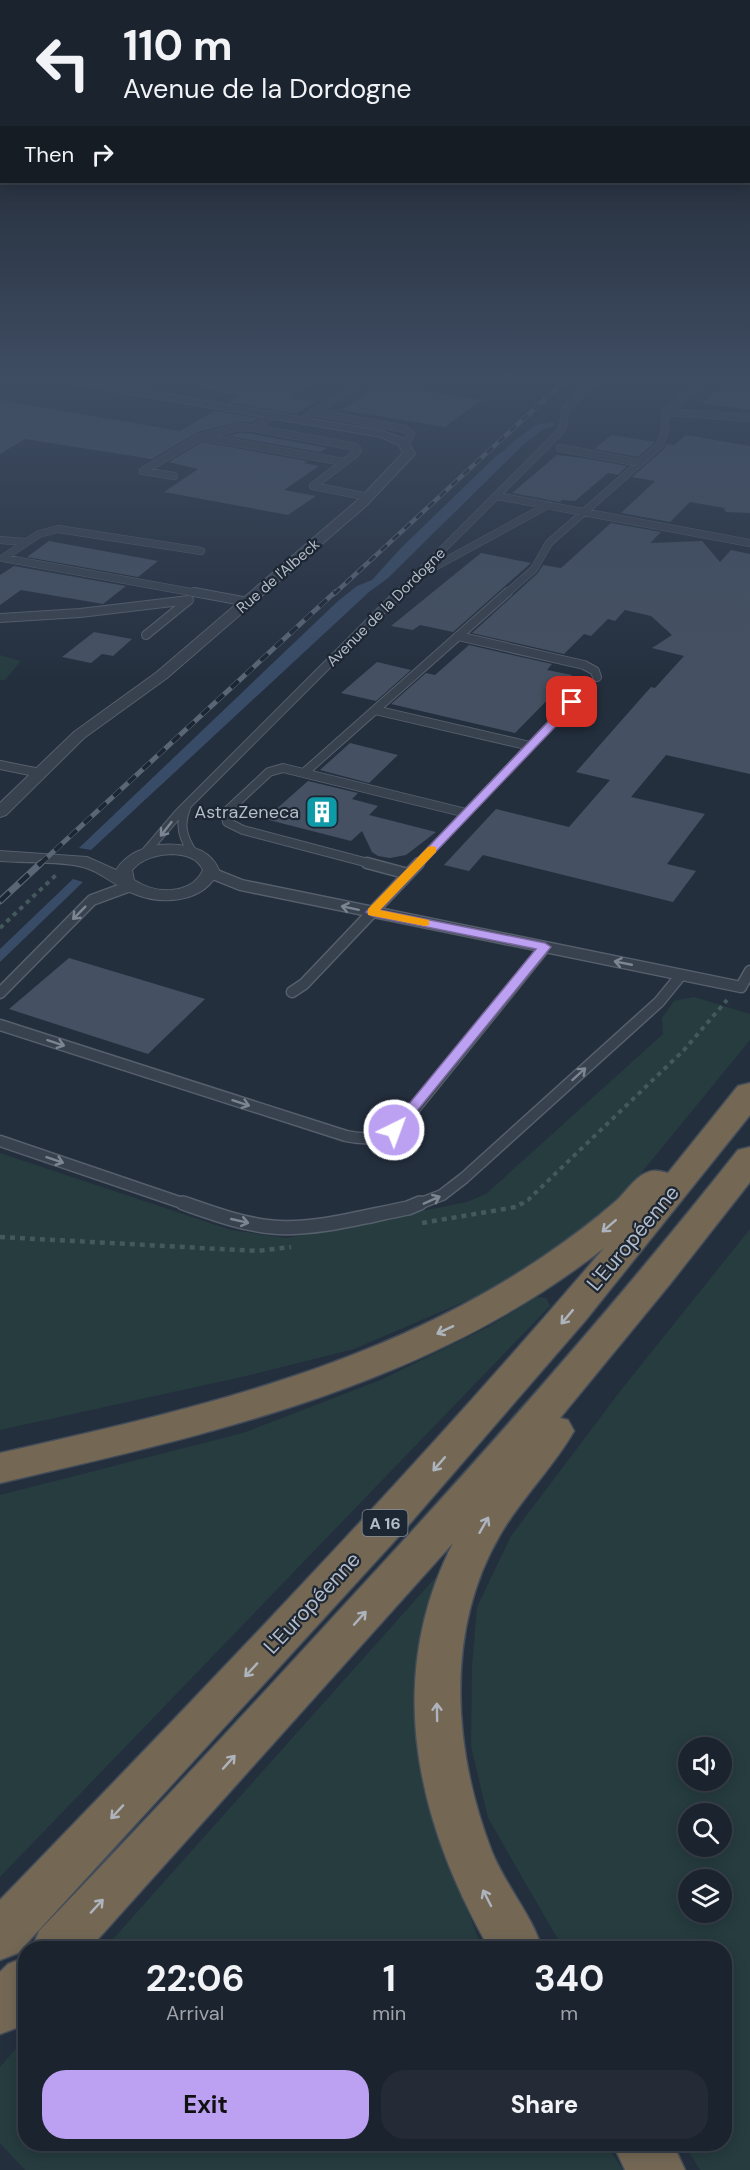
<!DOCTYPE html>
<html lang="en">
<head>
<meta charset="utf-8">
<style>
  body { margin:0; font-family:"DM Sans",sans-serif; background:#242b36; color:#f1f3f6; height:100vh; display:flex; flex-direction:column; font-size:22px; white-space:nowrap }
  * { box-sizing:border-box; margin:0 }
  p { font-size:20px; color:#a0a4aa }
  .icon { flex:none; width:33px; height:33px; fill:none; stroke:currentColor; stroke-width:2; stroke-linecap:round; stroke-linejoin:round }
  .map { position:relative; flex:1; overflow:hidden }
  .drawer { position:absolute; left:18px; top:1941px; width:714px; height:210px; display:flex; flex-direction:column; background:#1b232e; border-radius:24px; box-shadow:0 3px 15px #0003,0 0 0 2px #39404a }
  .drawer>* { flex:none }
  .guide { position:absolute; left:0px; top:0px; width:750px; height:183px; box-shadow:0 3px 15px #0003,0 0 0 2px #39404a; background:#1b232e; color:#f1f3f6; overflow:hidden }
  .tools { position:absolute; left:678px; top:1737px; display:grid; gap:12px }
  .tools a { display:grid; place-items:center; width:54px; height:54px; border-radius:50%; background:#1b232e; box-shadow:0 3px 15px #0003,0 0 0 2px #39404a; font-size:30px }
  .pin { position:absolute; display:grid; place-items:center; width:51px; height:51px; color:#fff; margin:-26px; border-radius:12px; box-shadow:0 3px 9px #0006 }
  .me { position:absolute; width:66px; margin:-33px; rotate:42deg; stroke-linejoin:round; filter:drop-shadow(0 0 4px #0008) }
  .turn { display:flex; align-items:center; gap:21px; height:126px; padding:0 24px; font-size:27px }
  .turn .icon { width:78px; height:78px; stroke-width:2.5 }
  .turn b { display:block; font-size:42px; line-height:51px }
  .then { display:flex; align-items:center; height:57px; padding:0 24px; background:#0003; gap:12px; font-size:22px }
  .eta { display:flex; justify-content:space-evenly; align-items:center; height:102px; text-align:center }
  .eta b { font-size:36px; font-weight:700; line-height:42px }
  .action { display:flex; gap:12px; margin-top:auto; padding:12px 24px }
  .action a { flex:1; height:69px; border-radius:24px; background:#bca0f2; color:#111; font-size:24px; font-weight:700; line-height:69px; text-align:center }
  .action a+a { background:#242b36; color:#f1f3f6 }
  .map>svg:first-child { display:block }
  .green { fill:#263c3f; fill-rule:evenodd }
  .water { fill:#394c67 }
  .building { fill:#455162 }
  .lines { fill:none; stroke-linecap:round; stroke-linejoin:round }
  .service-far3-casing { stroke:#565f6c; stroke-width:8 }
  .service-far2-casing { stroke:#565f6c; stroke-width:10 }
  .service-far1-casing { stroke:#565f6c; stroke-width:13 }
  .service-casing { stroke:#565f6c; stroke-width:16 }
  .minor-casing { stroke:#565f6c; stroke-width:2 }
  .motorway-casing { stroke:#434c59; stroke-width:3 }
  .path-far1 { stroke:#44595c; stroke-width:4; stroke-dasharray:4.5 4.5; stroke-linecap:butt }
  .path { stroke:#44595c; stroke-width:4.5; stroke-dasharray:5 5; stroke-linecap:butt }
  .service-far3 { stroke:#38414e; stroke-width:7 }
  .service-far2 { stroke:#38414e; stroke-width:8 }
  .service-far1 { stroke:#38414e; stroke-width:10 }
  .service { stroke:#38414e; stroke-width:13 }
  .minor { fill:#38414e; fill-rule:evenodd }
  .motorway { fill:#746855; fill-rule:evenodd }
  .rail-far2-casing { stroke:#5a6575; stroke-width:4.5 }
  .rail-far1-casing { stroke:#5a6575; stroke-width:5 }
  .rail-casing { stroke:#5a6575; stroke-width:7 }
  .rail-far2 { stroke:#1d2633; stroke-width:3; stroke-dasharray:8; stroke-linecap:butt }
  .rail-far1 { stroke:#1d2633; stroke-width:4; stroke-dasharray:10; stroke-linecap:butt }
  .rail { stroke:#1d2633; stroke-width:4.5; stroke-dasharray:13; stroke-linecap:butt }
  .oneway { stroke:#7c8592 }
  .oneway2 { stroke:#aeb4bd }
  .route { fill:#bca0f2; stroke:#7a689d; stroke-width:1.5 }
  .slow { fill:#f59e0b }
  .labels { text-anchor:middle; dominant-baseline:central; stroke-width:4.5; stroke-linejoin:round; paint-order:stroke }
  .far-street-label { font-size:15px; fill:#b4bcc9; stroke:#1d2633 }
  .shield { fill:#1d2633; stroke:#878f9c; stroke-width:1.5 }
  .shield-label { font-size:16px; font-weight:bold; fill:#b4bcc9 }
  .poi-label { font-size:18px; fill:#b4bcc9; stroke:#1d2633; text-anchor:end }
  .near-street-label { font-size:21px; fill:#b4bcc9; stroke:#1d2633 }
</style>
</head>
<body>
<div class="map">
<svg width="750" height="2170" viewBox="0 0 750 2170">
  <rect width="100%" height="100%" fill="#242f3e"/>
  <path class="green" d="M0 655 21 661 5 680H0Z
    M694 997 750 1014V1040L629 1188 576 1233 494 1289 354 1349 246 1376 0 1430V1153L231 1230 287 1238 467 1202 486 1194 663 1034 662 1018 674 1001Z
    M750 1229V2170H700L684 2144H724V1948H563L488 1818 471 1746 472 1666 477 1607 511 1536 621 1390ZM688 1748H722V1780H688ZM688 1814H722V1846H688ZM688 1880H722V1912H688Z
    M537 1297 546 1298 550 1306 0 1877V1495L243 1433 383 1379 488 1327Z
    M435 1578 441 1582 443 1847 482 1948H105Z
    M25 2038 26 2144H606L623 2170H25L0 2143V2067Z"/>
  <path class="water" d="M554 422V426L542 430 524 444 388 578 369 592 91 850 79 848 338 601 357 586 372 580 401 548 492 460 518 438 536 425Z
    M73 879 83 882 0 962V949Z"/>
  <path class="building" d="M201 378H322L290 398 315 402 296 414 228 402 238 396 200 388Z
    M389 378 416 382 407 388 481 400 445 427 341 410Z
    M729 379 750 382V410L702 403Z
    M0 400 180 431 214 411 259 418 253 422H238L198 432 152 459 25 439 0 454Z
    M240 433 253 434 327 448 320 452 228 436Z
    M612 435 655 442 638 457 594 449Z
    M686 435 750 446V513L726 512 724 508 690 502 670 522 621 513 655 481 632 477 664 449 666 444 674 445Z
    M202 442 307 461 304 463 319 466 284 490 316 496 288 515 164 492 198 469 169 462Z
    M557 455 583 458 627 466 618 475 608 473 575 501 562 500 560 502 512 493Z
    M611 523 661 532 650 543 702 541 720 562 731 550 750 554V774L666 755 631 797 705 814 667 864 696 871 673 902 483 855 469 871 444 865 496 809 569 827 610 780 576 772 651 687 655 688 684 656 652 648 672 635 651 616 625 610 615 621 608 619 591 636 584 634 564 654 472 633 538 573 543 565 561 568Z
    M49 541 158 561 138 577 27 557Z
    M481 553 531 563 453 632 420 625 413 630 391 626Z
    M14 566 126 586 103 604 21 590 0 605V575Z
    M94 632 132 639 113 656 102 654 91 663 62 657Z
    M469 645 552 664 547 670 572 675 515 733 391 704 426 673 435 675Z
    M377 662 411 670 376 701 341 693Z
    M350 743 398 755 369 783 320 770Z
    M308 781 358 793 352 799 378 806 369 815 436 832 406 855 390 858 378 856 372 852 362 831 351 841 265 819Z
    M69 958 205 999 148 1054 9 1009Z"/>
  <g class="lines">
    <g class="service-far3-casing">
      <path id="service-far3" d="M455 378 473 380
        M313 412 405 429 411 434 405 445
        M666 412 750 418
        M302 420 366 378
        M254 428 355 447 358 450 355 454 313 486 369 497
        M203 437 344 462
        M560 448 640 463
        M174 476 143 471 200 437 239 427 254 428 274 415
        M497 496 750 543
        M0 540 26 542
        M201 551 58 529 39 534 3 558 202 594
        M427 571 548 505
        M398 594 559 433 563 427 565 409 598 378
        M506 594 534 569 549 543 660 445 664 434 666 412 706 378"/>
    </g>
    <g class="service-far2-casing">
      <path id="service-far2" d="M194 592 248 602
        M0 618 80 613 189 600
        M146 635 189 600
        M458 636 584 665 595 671 597 677
        M375 710 530 746
        M0 765 40 773
        M305 772 508 592
        M186 808C179 825 183 838 193 853
        M144 854 178 814 400 592
        M372 864 243 830 227 822 225 813 269 772 283 768 466 813
        M418 864 586 688"/>
    </g>
    <g class="service-far1-casing">
      <path id="service-far1" d="M367 863 408 874
        M211 873 241 885 741 987 750 971
        M292 992 304 984 419 863
        M0 993 92 900 130 886
        M0 1025 346 1136C369 1141 386 1138 404 1122L545 947
        M0 1141 188 1205
        M416 1205 442 1195 464 1178 659 1002 681 975"/>
    </g>
    <g class="service-casing">
      <path id="service" d="M183 1203C212 1213 241 1224 272 1227 314 1231 366 1216 408 1208L420 1203"/>
    </g>
    <g class="minor-casing">
      <path id="minor" d="M51 378H72L382 431 407 440 415 454 367 505 167 678 84 738 6 815 0 817V803L74 732 157 672 359 499 403 453 399 445 381 437 56 381Z
        M158 845C182 843 209 846 219 870 205 903 162 906 132 893 115 886 100 871 83 867 62 861 23 863 0 861V851L87 857 116 870C127 854 140 849 158 845ZM172 854C185 855 197 857 203 870 191 896 155 894 134 880L132 870C143 858 156 855 172 854Z"/>
    </g>
    <g class="motorway-casing">
      <path id="motorway" d="M750 1083V1115L585 1321 400 1535 18 1953 0 1960V1900C206 1687 412 1474 604 1248 430 1385 212 1434 0 1483V1453C190 1410 381 1367 544 1256 569 1239 593 1221 616 1201 625 1193 635 1177 646 1173 653 1169 660 1171 668 1173L738 1086Z
        M750 1147V1182L670 1284 560 1418 568 1420 574 1431C553 1468 521 1498 500 1535 444 1631 453 1751 492 1852 506 1886 531 1914 542 1948H489C417 1821 383 1680 453 1543L90 1948H32L39 1931C139 1827 237 1722 334 1616 474 1465 610 1312 738 1150Z
        M26 1957V2020L19 2027 0 2034V1972L8 1964Z
        M613 2144H673L685 2170H625Z"/>
    </g>
    <path class="path-far1" d="M0 928 56 875
      M520 1205 528 1200 684 1050 727 1000"/>
    <path class="path" d="M422 1223 516 1207 522 1203
      M0 1237 257 1251 291 1247"/>
    <use href="#service-far3" class="service-far3"/>
    <use href="#service-far2" class="service-far2"/>
    <use href="#service-far1" class="service-far1"/>
    <use href="#service" class="service"/>
    <use href="#minor" class="minor"/>
    <use href="#motorway" class="motorway"/>
    <g class="rail-far2-casing">
      <path id="rail-far2" d="M334 594 568 378"/>
    </g>
    <g class="rail-far1-casing">
      <path id="rail-far1" d="M40 864 335 592"/>
    </g>
    <g class="rail-casing">
      <path id="rail" d="M0 901 41 863"/>
    </g>
    <use href="#rail-far2" class="rail-far2"/>
    <use href="#rail-far1" class="rail-far1"/>
    <use href="#rail" class="rail"/>
  </g>
  <defs><path id="oneway-shaft" d="M-6 0H5M1.5-3L5.5 0L1.5 3" fill="none" stroke-width="1.6" stroke-linecap="round" stroke-linejoin="round" transform="scale(1.5)"/></defs>
  <g class="oneway">
    <use href="#oneway-shaft" transform="translate(166 829) rotate(128)"/>
    <use href="#oneway-shaft" transform="translate(350 908) rotate(-168)"/>
    <use href="#oneway-shaft" transform="translate(79 913) rotate(135)"/>
    <use href="#oneway-shaft" transform="translate(623 963) rotate(-169)"/>
    <use href="#oneway-shaft" transform="translate(56 1043) rotate(18)"/>
    <use href="#oneway-shaft" transform="translate(579 1074) rotate(-42)"/>
    <use href="#oneway-shaft" transform="translate(241 1103) rotate(18)"/>
    <use href="#oneway-shaft" transform="translate(55 1160) rotate(19)"/>
    <use href="#oneway-shaft" transform="translate(432 1200) rotate(-24)"/>
    <use href="#oneway-shaft" transform="translate(240 1221) rotate(13)"/>
  </g>
  <g class="oneway2">
    <use href="#oneway-shaft" transform="translate(609 1226) rotate(139)"/>
    <use href="#oneway-shaft" transform="translate(567 1317) rotate(130)"/>
    <use href="#oneway-shaft" transform="translate(445 1330) rotate(155)"/>
    <use href="#oneway-shaft" transform="translate(439 1464) rotate(131)"/>
    <use href="#oneway-shaft" transform="translate(484 1525) rotate(-60)"/>
    <use href="#oneway-shaft" transform="translate(360 1618) rotate(-48)"/>
    <use href="#oneway-shaft" transform="translate(251 1670) rotate(133)"/>
    <use href="#oneway-shaft" transform="translate(437 1712) rotate(-91)"/>
    <use href="#oneway-shaft" transform="translate(229 1762) rotate(-48)"/>
    <use href="#oneway-shaft" transform="translate(117 1812) rotate(133)"/>
    <use href="#oneway-shaft" transform="translate(487 1898) rotate(-117)"/>
    <use href="#oneway-shaft" transform="translate(97 1906) rotate(-47)"/>
  </g>
  <linearGradient id="sky" x2="0" y2="1"><stop stop-color="#141a22"/><stop offset="0.56" stop-color="#3f4d63"/><stop offset="1" stop-color="#3f4d63" stop-opacity="0"/></linearGradient>
  <rect width="750" height="681" fill="url(#sky)"/>
  <path class="route" d="M572 699 578 702 576 705 380 910 545 943 551 947 399 1133H390L387 1130 390 1127 536 949 372 916 366 912 569 700Z"/>
  <path class="slow" d="M432 846 436 847V852L380 910 429 920V925L425 926 368 915V909L428 847Z"/>
  <defs>
    <g id="building-square" transform="scale(1.725)"><rect x="-9" y="-9" width="18" height="18" rx="4" fill="#0f9aa8" stroke="#1d2633"/><path d="M-4-6H4V6H1V3H-1V6H-4ZM-2.5-4.3h1.7v1.8h-1.7ZM.8-4.3h1.7v1.8H.8ZM-2.5-1h1.7V.8h-1.7ZM.8-1h1.7V.8H.8Z" fill="#fff"/></g>
  </defs>
  <g fill-rule="evenodd">
    <use href="#building-square" x="322" y="812"/>
  </g>
  <g class="labels">
    <g class="far-street-label">
      <text transform="translate(278 576) rotate(-41)">Rue de l'Albeck</text>
      <text transform="translate(386 607) rotate(-45)">Avenue de la Dordogne</text>
    </g>
    <rect class="shield" x="362.5" y="1510" width="45" height="26" rx="4.5"/>
    <g class="shield-label">
      <text x="385" y="1523">A 16</text>
    </g>
    <g class="poi-label">
      <text x="299" y="812">AstraZeneca</text>
    </g>
    <g class="near-street-label">
      <text transform="translate(633 1238) rotate(-50)">L'Européenne</text>
      <text transform="translate(312 1603) rotate(-47)">L'Européenne</text>
    </g>
  </g>
</svg>
<div class="tools">
<a><svg class="icon" aria-label="sound" viewBox="0 0 24 24"><path d="M4 9h4l5-4v14l-5-4H4zM17 9q2 3 0 6"/></svg></a>
<a><svg class="icon" aria-label="search" viewBox="0 0 24 24"><circle cx="10" cy="10" r="6"/><path d="M15 15l6 6"/></svg></a>
<a><svg class="icon" aria-label="layers" viewBox="0 0 24 24"><path d="M12 4l9 5-9 5-9-5zM3 14l9 5 9-5"/></svg></a>
</div>
<div class="pin" style="left:572px;top:702px;background:#d93025"><svg class="icon" aria-label="arrive" viewBox="0 0 24 24"><path d="M6 21V4h12l-3 4 3 4H6"/></svg></div>
<svg class="me" style="left:394px;top:1130px" viewBox="-20 -20 40 40"><circle r="17" fill="#bca0f2" stroke="#fff" stroke-width="3"/><path d="M0-11L8 9 0 5-8 9z" fill="#fff"/></svg>
<div class="guide">
<div class="turn"><svg class="icon" aria-label="left" viewBox="0 0 24 24"><path d="M17 20v-9H6M10 6l-5 5 5 5"/></svg><div><b>110 m</b>Avenue de la Dordogne</div></div>
<div class="then">Then<svg class="icon" aria-label="right" viewBox="0 0 24 24"><path d="M7 20v-9h11M14 6l5 5-5 5"/></svg></div>
</div>
<section class="drawer">
<div class="eta">
<div><b>22:06</b><p>Arrival</p></div>
<div><b>1</b><p>min</p></div>
<div><b>340</b><p>m</p></div>
</div>
<div class="action"><a>Exit</a><a>Share</a></div>
</section>
</div>
</body>
</html>
